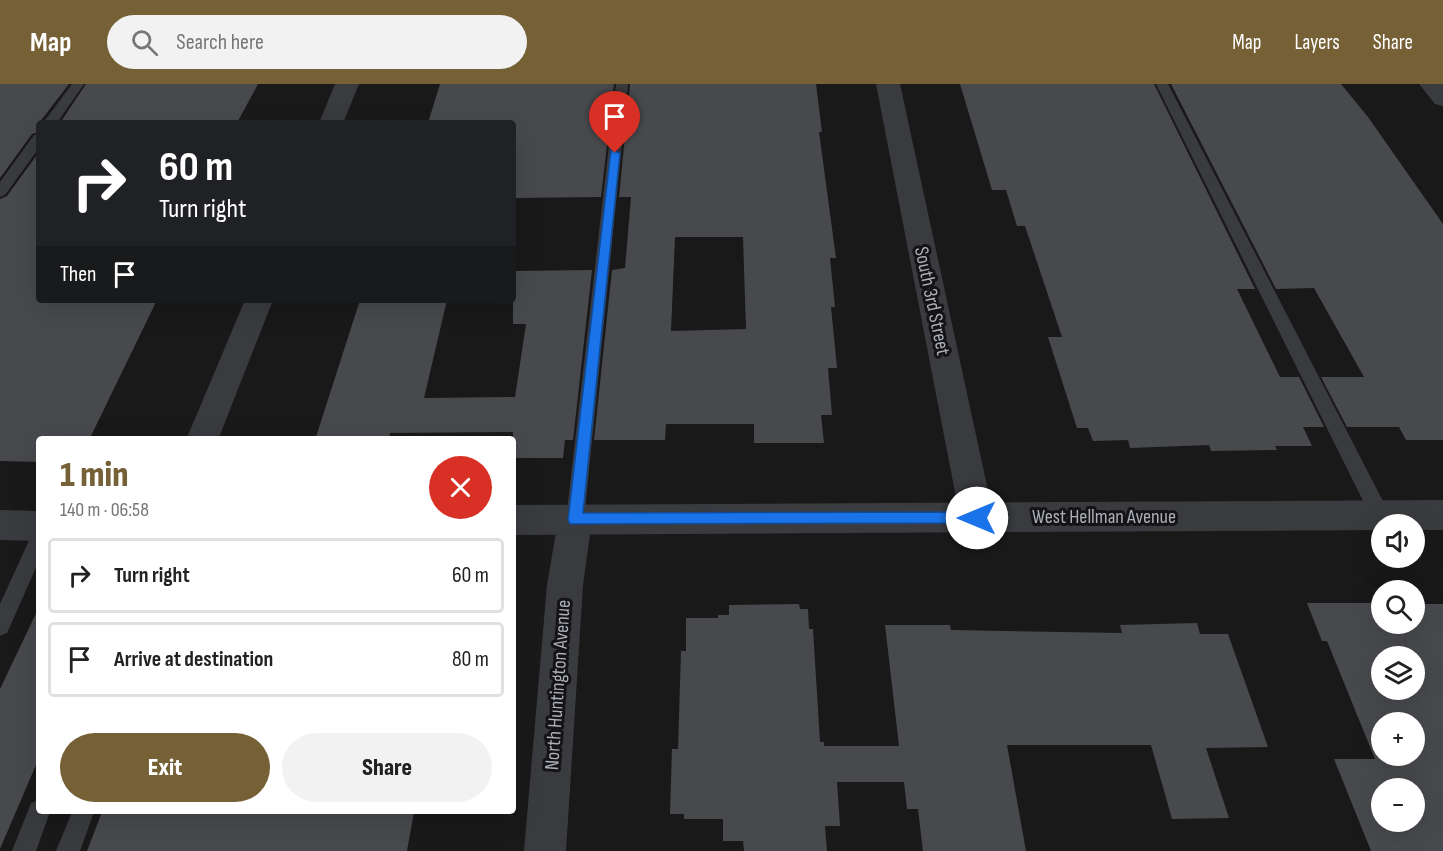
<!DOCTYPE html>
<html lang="en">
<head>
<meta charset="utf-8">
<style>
  body { margin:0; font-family:"Sofia Sans Condensed",sans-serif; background:#f2f2f2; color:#222; height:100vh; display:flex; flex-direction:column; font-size:22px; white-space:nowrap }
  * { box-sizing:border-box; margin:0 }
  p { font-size:20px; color:#767676 }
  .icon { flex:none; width:33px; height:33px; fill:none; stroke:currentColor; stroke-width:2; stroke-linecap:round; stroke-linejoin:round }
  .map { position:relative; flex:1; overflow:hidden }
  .panel { position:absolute; left:36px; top:352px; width:480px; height:378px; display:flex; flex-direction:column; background:#fff; border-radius:6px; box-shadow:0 6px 24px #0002 }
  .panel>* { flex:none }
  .hud { position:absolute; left:36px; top:36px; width:480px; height:183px; border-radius:6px; box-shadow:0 6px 24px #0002; background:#202124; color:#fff; overflow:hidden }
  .fabs { position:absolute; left:1371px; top:430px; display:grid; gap:12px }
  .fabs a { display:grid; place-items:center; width:54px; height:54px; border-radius:50%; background:#fff; box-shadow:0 6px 24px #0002; font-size:30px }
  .pin { position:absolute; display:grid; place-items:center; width:51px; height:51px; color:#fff; margin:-62px -26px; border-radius:50% 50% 50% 0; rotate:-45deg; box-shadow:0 0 6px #0007 }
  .pin .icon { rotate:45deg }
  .me { position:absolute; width:66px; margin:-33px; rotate:270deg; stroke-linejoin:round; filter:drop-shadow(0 0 4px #0008) }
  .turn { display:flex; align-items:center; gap:21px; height:126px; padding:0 24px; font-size:27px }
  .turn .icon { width:78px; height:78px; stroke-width:2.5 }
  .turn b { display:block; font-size:42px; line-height:51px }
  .then { display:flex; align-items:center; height:57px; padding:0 24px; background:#0003; gap:12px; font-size:22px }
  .round { display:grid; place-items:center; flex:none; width:63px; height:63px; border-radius:32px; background:#f2f2f2 }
  .head { display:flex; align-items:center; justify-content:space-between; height:102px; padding:0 24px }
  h1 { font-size:36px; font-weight:800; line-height:45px; color:#766136 }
  .primary-button { display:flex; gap:12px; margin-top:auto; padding:12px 24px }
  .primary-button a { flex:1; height:69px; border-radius:36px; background:#766136; color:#fff; font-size:24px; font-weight:800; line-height:69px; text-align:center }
  .primary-button a+a { background:#f2f2f2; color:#222 }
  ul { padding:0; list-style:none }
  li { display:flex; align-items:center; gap:18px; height:75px; margin:0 12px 9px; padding:0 12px; border:3px solid #e0e0e0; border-radius:6px }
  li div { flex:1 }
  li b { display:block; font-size:22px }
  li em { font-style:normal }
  header { display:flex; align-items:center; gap:36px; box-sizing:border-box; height:84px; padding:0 30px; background:#766136; color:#fff }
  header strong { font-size:28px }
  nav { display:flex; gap:33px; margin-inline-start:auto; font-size:21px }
  .search { width:420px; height:54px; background:#f2f2f2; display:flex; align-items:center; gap:15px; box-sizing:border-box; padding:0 21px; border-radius:33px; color:#767676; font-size:22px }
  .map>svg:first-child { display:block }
  .building { fill:#48494d; fill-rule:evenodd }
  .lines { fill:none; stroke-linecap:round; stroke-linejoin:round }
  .service { fill:#3a3b3f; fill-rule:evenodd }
  .minor { fill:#3a3b3f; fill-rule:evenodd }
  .tertiary { fill:#3a3b3f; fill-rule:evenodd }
  .route { fill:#1a73e8; stroke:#114b97; stroke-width:1.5 }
  .labels { text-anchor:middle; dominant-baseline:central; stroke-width:6; stroke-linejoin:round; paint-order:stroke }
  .street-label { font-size:20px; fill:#adb0b9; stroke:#141416 }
</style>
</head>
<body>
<header>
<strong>Map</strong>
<div class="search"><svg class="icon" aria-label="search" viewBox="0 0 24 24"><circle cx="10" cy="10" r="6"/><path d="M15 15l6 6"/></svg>Search here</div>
<nav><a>Map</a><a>Layers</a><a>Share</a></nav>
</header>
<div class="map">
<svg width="1443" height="767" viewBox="0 0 1443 767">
  <rect width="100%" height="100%" fill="#19191a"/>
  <path class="building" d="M0 0H69L39 39V48L32 50 0 94Z
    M86 0H258L237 39H60Z
    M440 0H614L601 113 513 114V39H428Z
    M630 0H816L822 48H819L836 174H830L835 223H831L837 284H828L832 331H821L824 359H754V340H666L665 356H594L612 186 625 184 631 113H619ZM675 153H743L746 245 671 247Z
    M960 0H1154L1255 205H1237L1280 293H1299L1324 343H1303L1312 362H1275L1277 366 1211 367 1209 361 1130 364 1128 356 1093 357 1088 344H1077L1048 253H1062L1025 142H1017L1006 106H992Z
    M1171 0H1341L1368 33 1443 140V356H1406L1399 343H1347L1321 293H1364L1314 204 1276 205Z
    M39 68V216H157L89 356H39V378L0 377V115L7 112Z
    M592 186 573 356H565L563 374H513V348L390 349 389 356H315L360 216H447L424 314 515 313 526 240H513V187Z
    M1307 519H1382V540H1414V520H1443V767H1371L1334 675H1375L1327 557H1322ZM1382 573H1414V606H1382ZM1382 639H1414V672H1382ZM1382 705H1414V738H1382Z
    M799 520 800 525H808L809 545H813L820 658H824V662H899L885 541H950L951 546 1122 549 1120 541 1197 539 1200 550H1228L1268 663 1206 664 1229 734 1172 735 1151 661H1007L1026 767H923L918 725H907L904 698H837L840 742H825L827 767H744L743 757H723V735H684V730H670L672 665H678L681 567H686V534H718V531H729V521Z
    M39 523V674L0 765V605Z
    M102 728H414L407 767H87Z"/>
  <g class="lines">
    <path class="service" d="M72 0H84L57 39H43Z
      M616 0H628L584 436 582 442 575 444 568 442 566 436Z
      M1156 0H1168L1387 425 1389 431 1387 437 1380 439 1373 437Z
      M39 50V64L5 111 0 113V98L34 51Z
      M39 447V477L7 549 0 552V520L32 450Z
      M39 716V728H50L36 767H12L31 719Z
      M72 728H94L80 767H56Z"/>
    <path class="minor" d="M335 0H359L343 39H319Z
      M876 0H900L994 434 989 445 977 449 965 445 960 434Z
      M1419 0H1443V22L1435 20Z
      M245 216H273L218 356H186Z
      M575 421 587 425 592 436 583 501 566 767H524L547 501 558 436 563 425Z"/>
    <path class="tertiary" d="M1443 416V446H1414V441H1382V446L513 451V421Z
      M0 426 39 427V457L0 456Z"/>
  </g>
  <path class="route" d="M611 66 620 69 583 429 977 428 982 430V439L570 440 568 436Z"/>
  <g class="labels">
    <g class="street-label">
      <text transform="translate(932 217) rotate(78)">South 3rd Street</text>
      <text x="1104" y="433">West Hellman Avenue</text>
      <text transform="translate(558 601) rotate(-86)">North Huntington Avenue</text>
    </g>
  </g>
</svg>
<div class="fabs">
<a><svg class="icon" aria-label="sound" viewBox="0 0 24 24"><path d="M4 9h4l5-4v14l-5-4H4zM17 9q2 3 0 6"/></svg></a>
<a><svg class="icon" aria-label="search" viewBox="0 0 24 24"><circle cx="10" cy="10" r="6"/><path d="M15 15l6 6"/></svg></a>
<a><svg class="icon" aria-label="layers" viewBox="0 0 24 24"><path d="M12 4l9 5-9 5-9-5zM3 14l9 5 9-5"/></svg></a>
<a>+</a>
<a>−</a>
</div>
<div class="pin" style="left:615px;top:69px;background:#d93025"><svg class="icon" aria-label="arrive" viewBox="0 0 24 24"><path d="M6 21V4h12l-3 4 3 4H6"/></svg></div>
<svg class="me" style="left:977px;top:434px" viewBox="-20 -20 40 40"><circle r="19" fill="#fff"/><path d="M0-13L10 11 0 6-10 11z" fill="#1a73e8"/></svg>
<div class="hud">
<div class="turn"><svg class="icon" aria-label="right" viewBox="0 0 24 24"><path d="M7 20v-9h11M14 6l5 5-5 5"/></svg><div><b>60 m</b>Turn right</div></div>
<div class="then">Then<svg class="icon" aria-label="arrive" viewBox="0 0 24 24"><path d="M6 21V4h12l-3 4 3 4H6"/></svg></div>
</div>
<section class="panel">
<div class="head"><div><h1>1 min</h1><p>140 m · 06:58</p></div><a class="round" style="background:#d93025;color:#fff"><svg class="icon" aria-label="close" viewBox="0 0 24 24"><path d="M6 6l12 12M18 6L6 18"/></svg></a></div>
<ul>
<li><svg class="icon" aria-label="right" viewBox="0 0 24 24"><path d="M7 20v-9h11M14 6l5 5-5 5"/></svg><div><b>Turn right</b></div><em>60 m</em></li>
<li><svg class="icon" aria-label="arrive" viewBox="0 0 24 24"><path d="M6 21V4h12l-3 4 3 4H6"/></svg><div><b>Arrive at destination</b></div><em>80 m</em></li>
</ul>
<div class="primary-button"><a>Exit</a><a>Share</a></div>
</section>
</div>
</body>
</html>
